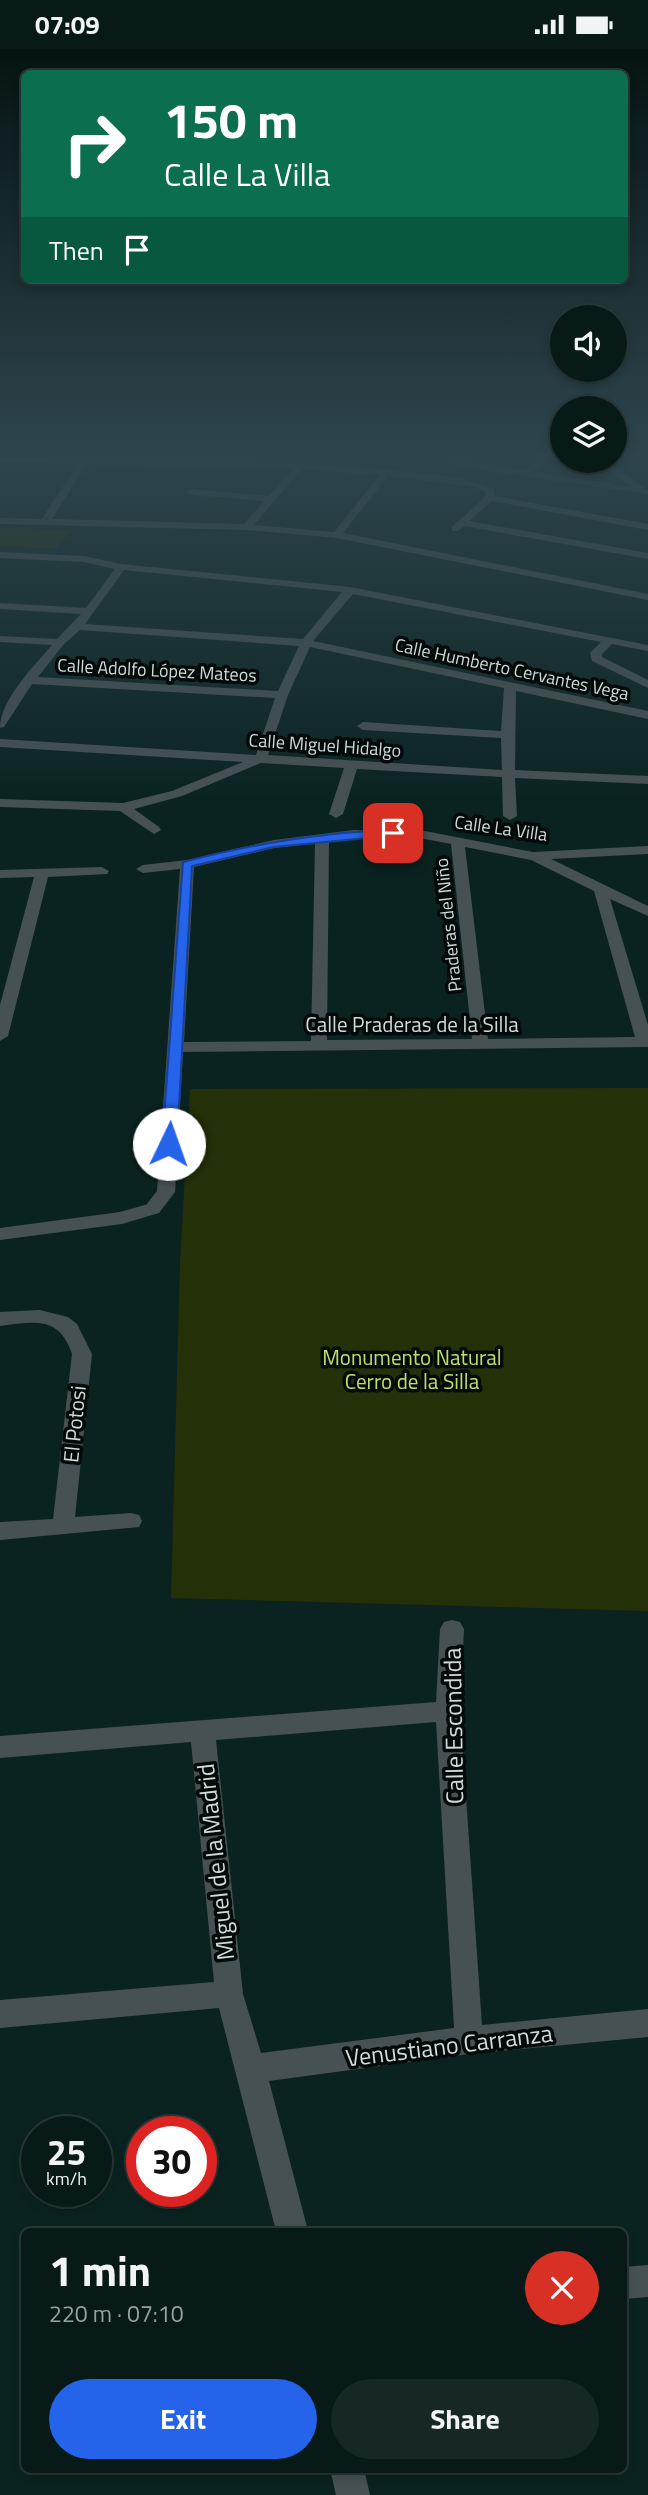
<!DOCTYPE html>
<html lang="en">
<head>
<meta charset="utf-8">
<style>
  body { margin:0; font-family:"Titillium Web",sans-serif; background:#162725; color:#f1f3f6; height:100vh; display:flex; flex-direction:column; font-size:26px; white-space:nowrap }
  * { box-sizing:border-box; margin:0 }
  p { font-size:23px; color:#98a1a2 }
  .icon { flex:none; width:38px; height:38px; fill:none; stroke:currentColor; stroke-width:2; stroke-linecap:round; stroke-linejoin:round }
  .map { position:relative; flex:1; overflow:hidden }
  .drawer { position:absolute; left:21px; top:2179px; width:606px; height:245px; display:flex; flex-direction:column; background:#081a18; border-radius:10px; box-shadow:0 4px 10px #0003,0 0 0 2px #293837 }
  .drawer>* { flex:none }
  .hud { position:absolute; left:21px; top:21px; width:607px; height:214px; border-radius:10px; box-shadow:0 4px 10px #0003,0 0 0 2px #293837; background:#0b6e4f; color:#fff; overflow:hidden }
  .tools { position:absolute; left:550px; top:256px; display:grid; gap:14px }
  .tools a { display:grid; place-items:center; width:77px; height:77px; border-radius:50%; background:#081a18; box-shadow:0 4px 10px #0003,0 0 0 2px #293837; font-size:35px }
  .speed { position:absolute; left:21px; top:2067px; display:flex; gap:14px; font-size:35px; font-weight:700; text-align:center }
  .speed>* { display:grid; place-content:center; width:91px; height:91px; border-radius:50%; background:#081a18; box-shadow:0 4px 10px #0003,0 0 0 2px #293837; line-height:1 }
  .speed small { font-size:18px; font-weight:400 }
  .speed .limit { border:10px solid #d22; background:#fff; color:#111 }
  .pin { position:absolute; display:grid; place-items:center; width:60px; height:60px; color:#fff; margin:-30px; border-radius:14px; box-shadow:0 4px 10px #0006 }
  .me { position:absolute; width:77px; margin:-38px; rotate:3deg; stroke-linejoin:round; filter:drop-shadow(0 0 5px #0008) }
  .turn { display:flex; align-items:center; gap:24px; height:147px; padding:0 28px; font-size:32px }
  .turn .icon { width:91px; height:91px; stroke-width:2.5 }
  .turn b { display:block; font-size:49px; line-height:60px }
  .then { display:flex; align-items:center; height:66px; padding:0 28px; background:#0003; gap:14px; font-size:26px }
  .round { display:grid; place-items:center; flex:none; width:74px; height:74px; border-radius:37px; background:#162725 }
  .head { display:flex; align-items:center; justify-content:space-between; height:119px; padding:0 28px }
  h1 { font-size:42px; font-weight:700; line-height:52px }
  .action { display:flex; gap:14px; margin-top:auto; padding:14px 28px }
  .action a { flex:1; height:80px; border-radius:42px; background:#2563eb; color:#fff; font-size:28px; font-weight:700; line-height:80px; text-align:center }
  .action a+a { background:#162725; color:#f1f3f6 }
  .status { display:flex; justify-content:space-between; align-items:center; height:49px; padding:0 35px; background:#081a18; direction:ltr }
  .status svg { height:19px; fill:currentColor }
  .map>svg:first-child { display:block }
  .green { fill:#243008 }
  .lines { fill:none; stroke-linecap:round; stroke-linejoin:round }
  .minor { fill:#465153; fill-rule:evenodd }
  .tertiary { fill:#465153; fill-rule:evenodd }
  .route { fill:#2563eb; stroke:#184099; stroke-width:2 }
  .labels { text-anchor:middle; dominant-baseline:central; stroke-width:7; stroke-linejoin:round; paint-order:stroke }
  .far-street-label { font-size:18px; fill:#cddbd9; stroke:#030a09 }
  .street-label { font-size:21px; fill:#cddbd9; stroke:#030a09 }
  .park-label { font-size:21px; fill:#bbe266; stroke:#030a09 }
  .near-street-label { font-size:24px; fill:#cddbd9; stroke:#030a09 }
</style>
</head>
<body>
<div class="status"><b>07:09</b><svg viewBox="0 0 49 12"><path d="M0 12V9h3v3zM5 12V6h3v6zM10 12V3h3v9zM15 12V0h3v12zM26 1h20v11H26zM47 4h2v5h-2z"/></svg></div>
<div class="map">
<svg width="648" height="2446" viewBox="0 0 648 2446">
  <rect width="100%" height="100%" fill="#0b2320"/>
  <path class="green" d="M551 408 590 411 620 433 610 435 541 424Z
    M0 479 71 481 56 499 0 498Z
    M648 1039V1562L171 1549 180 1213 190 1040Z"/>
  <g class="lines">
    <path class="minor" d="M0 408C121 408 243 410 363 419 403 423 458 424 494 440L495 447 648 475V481L492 452 469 472 648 504V510L464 477 458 482H452V478L485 448 486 443 475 438 388 427 343 484 648 545V551L337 489 247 481 0 475V469L42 470 78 414 0 413ZM87 415 293 420 269 447 191 440 186 443 191 446 264 452 244 475 52 470ZM302 420 380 426 334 483 254 476Z
      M449 408 526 422 538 408H547L535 423 631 438 594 411H604L648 441V445L468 419 451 414Z
      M0 503 84 507 121 515 350 538 648 596V602L612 595 602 605V608L648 631V639L592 612 590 604 601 593 353 545 313 592 648 662V670L516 642 515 721 648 727V735L515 729 517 767 510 771 503 767 502 728 357 720 343 765 336 769 329 765 344 719 261 714 182 747 134 760 159 778 161 781 154 785 120 762 0 758V750L123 754 172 742 243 713 0 698V690L256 706 275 649 32 635 4 678 0 679C0 651 34 617 52 596L0 593V587L57 590 81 565 0 560V554L86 559 115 520 84 513 0 509ZM124 521 342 543 303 590 85 575ZM80 581 299 597 278 642 38 628 64 595ZM310 598 504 639 501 682 363 673 357 677 363 681 501 689 502 721 268 706 288 646Z
      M354 781 425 782 533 803 648 797V805L551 810 648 857V867L610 850 648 976V998L183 1003 175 1143 159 1164H145L143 1160 157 1142 180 820 143 824 136 820 143 816 187 811 274 791ZM354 789 425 790 451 795 472 990 327 991 329 792ZM315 794 311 992 184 993 194 818 274 799ZM465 798 531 811 594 842 635 988 488 990Z
      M102 818 109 822 107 825 48 828 8 987 0 992V956L34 828 0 829V821Z
      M40 1261 68 1268 77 1275 92 1305 75 1468 131 1464 139 1466 142 1472 139 1478 0 1491V1473L53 1470 72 1305C59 1266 34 1273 0 1277V1263Z
      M452 1571 460 1573 464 1580 460 1662 482 1976 648 1960V1988L469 2005 269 2032 308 2182H276L219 1959 0 1979V1951L214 1933 191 1693 0 1709V1687L436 1653 440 1580 444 1573ZM436 1673 454 1979 261 2004 243 1945 216 1691Z
      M648 2216V2248L623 2250V2218Z
      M330 2420H364L370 2446H336Z"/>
    <path class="tertiary" d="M152 1154 161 1160 159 1164 122 1175 0 1191V1179L120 1163Z"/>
  </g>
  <linearGradient id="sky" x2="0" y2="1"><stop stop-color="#061312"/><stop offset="0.54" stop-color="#2e454e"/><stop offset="1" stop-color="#2e454e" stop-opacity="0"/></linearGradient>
  <rect width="648" height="751" fill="url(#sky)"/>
  <path class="route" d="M393 781 397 782V786L274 798 192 817 177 1095 169 1099 164 1098 162 1095 183 813C253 795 321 783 393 781Z"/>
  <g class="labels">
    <g class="far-street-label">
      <text transform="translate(512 620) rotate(12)">Calle Humberto Cervantes Vega</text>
      <text transform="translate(157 621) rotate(3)">Calle Adolfo López Mateos</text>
      <text transform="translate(325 696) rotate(4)">Calle Miguel Hidalgo</text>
      <text transform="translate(501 779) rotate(8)">Calle La Villa</text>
      <text transform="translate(448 876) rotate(-96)">Praderas del Niño</text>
    </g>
    <g class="street-label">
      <text x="412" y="975">Calle Praderas de la Silla</text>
      <text transform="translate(74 1375) rotate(-84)">El Potosi</text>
    </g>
    <g class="park-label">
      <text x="412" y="1308">Monumento Natural<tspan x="412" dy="24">Cerro de la Silla</tspan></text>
    </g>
    <g class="near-street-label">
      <text transform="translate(453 1677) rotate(-91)">Calle Escondida</text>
      <text transform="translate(215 1813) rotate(-96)">Miguel de la Madrid</text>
      <text transform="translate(449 1996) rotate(-7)">Venustiano Carranza</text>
    </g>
  </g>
</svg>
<div class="tools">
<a><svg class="icon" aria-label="sound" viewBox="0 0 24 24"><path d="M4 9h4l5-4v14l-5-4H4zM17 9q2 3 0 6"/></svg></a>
<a><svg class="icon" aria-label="layers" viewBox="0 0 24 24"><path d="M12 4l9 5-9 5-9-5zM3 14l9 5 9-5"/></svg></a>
</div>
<div class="speed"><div>25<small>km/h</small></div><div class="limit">30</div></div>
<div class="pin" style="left:393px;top:784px;background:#d93025"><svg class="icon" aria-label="arrive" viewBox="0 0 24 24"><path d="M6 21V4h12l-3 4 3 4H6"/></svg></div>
<svg class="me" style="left:169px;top:1095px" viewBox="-20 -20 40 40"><circle r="19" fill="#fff"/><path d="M0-13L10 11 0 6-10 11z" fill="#2563eb"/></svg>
<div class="hud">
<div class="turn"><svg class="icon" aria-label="right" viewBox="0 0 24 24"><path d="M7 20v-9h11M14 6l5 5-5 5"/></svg><div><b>150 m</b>Calle La Villa</div></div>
<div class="then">Then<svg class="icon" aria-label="arrive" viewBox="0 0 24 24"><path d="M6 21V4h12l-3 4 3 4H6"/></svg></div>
</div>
<section class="drawer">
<div class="head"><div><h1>1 min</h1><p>220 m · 07:10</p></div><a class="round" style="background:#d93025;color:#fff"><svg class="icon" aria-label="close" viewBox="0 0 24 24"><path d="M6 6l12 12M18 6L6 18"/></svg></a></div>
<div class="action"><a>Exit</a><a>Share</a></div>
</section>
</div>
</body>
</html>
